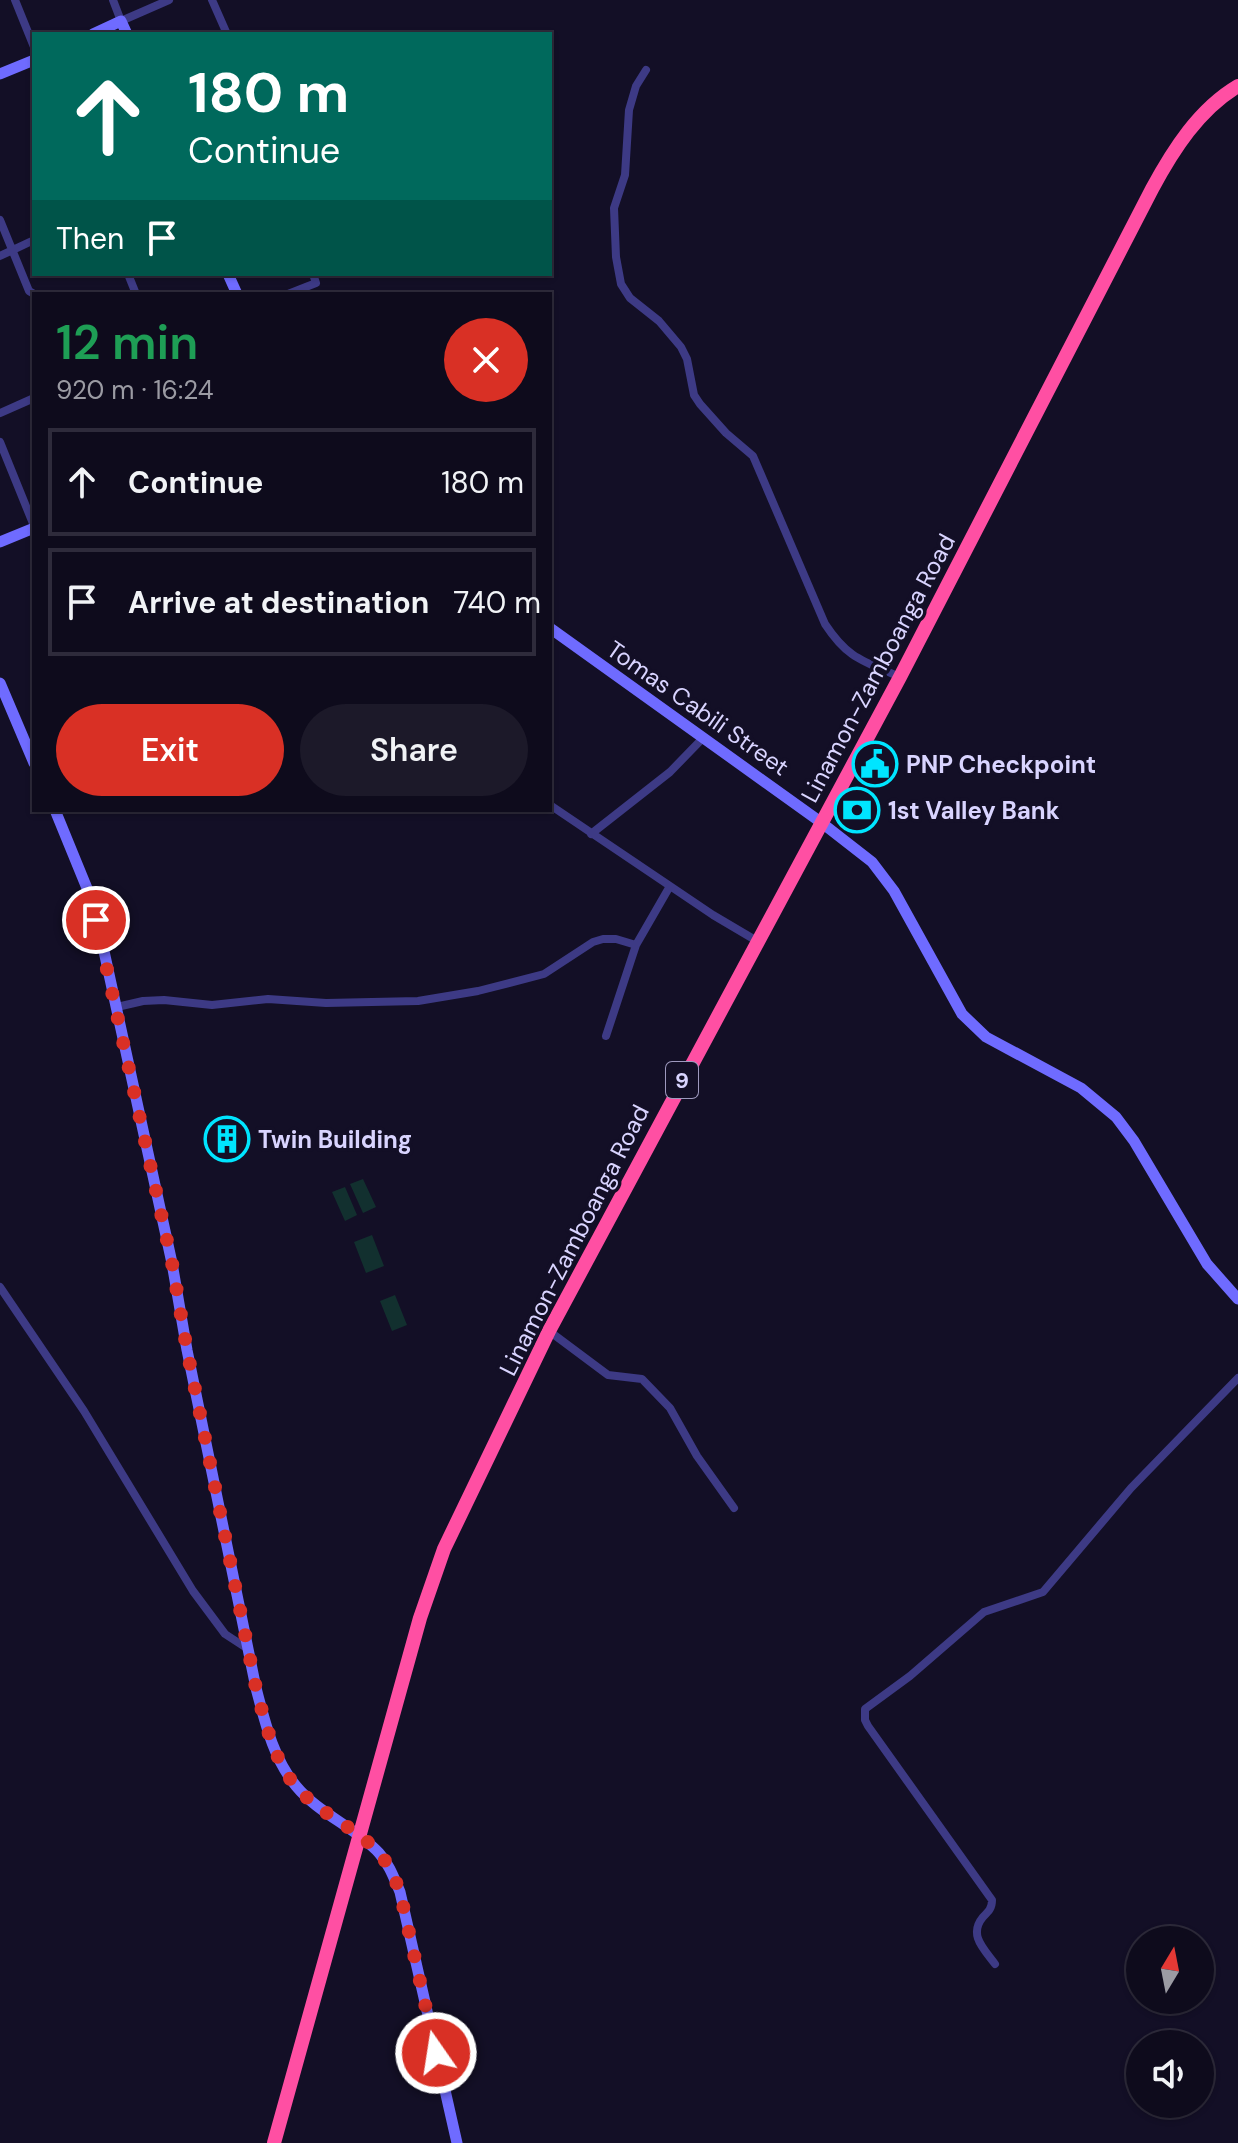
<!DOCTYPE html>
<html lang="en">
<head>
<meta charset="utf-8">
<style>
  body { margin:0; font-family:"DM Sans",sans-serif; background:#1c1929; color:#f1f3f6; height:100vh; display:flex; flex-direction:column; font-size:30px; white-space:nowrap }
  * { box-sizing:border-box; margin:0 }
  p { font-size:26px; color:#9b9ba3 }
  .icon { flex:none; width:44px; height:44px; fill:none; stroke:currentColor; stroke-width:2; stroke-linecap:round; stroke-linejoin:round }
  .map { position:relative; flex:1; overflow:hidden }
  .side { position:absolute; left:32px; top:292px; width:520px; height:520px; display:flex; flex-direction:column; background:#0e0b1c; border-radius:0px; box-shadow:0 2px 6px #0004,0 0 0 2px #2e2b3b }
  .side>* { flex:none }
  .guide { position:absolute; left:32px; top:32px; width:520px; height:244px; border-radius:0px; box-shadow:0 2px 6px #0004,0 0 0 2px #2e2b3b; background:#00695c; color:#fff; overflow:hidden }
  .needle { width:52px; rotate:10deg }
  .buttons { position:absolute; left:1126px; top:1926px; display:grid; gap:16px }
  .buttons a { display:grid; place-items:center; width:88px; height:88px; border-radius:50%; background:#0e0b1c; box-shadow:0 2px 6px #0004,0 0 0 2px #2e2b3b; font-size:40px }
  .pin { position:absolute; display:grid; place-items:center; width:68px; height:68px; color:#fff; margin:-34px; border:4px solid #fff; border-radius:50%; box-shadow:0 2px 8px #0007 }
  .me { position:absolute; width:88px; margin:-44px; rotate:347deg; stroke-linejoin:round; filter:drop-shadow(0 0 6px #0008) }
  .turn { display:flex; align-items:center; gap:28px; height:168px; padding:0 24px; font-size:36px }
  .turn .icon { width:104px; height:104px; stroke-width:2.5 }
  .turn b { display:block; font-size:56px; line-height:68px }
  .then { display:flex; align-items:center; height:76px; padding:0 24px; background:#0003; gap:16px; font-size:30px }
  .round { display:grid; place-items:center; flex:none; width:84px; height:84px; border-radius:42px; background:#1c1929 }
  .overview { display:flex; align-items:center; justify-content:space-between; height:136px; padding:0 24px }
  h1 { font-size:48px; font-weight:600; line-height:60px; color:#1e9e55 }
  .cta { display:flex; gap:16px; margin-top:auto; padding:16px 24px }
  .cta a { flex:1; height:92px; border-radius:48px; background:#d93025; color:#fff; font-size:32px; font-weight:600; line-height:92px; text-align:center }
  .cta a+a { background:#1c1929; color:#f1f3f6 }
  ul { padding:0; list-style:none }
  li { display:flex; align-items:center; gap:24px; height:108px; margin:0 16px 12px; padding:0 8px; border:4px solid #2e2b3b; border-radius:0px }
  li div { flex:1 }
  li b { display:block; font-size:30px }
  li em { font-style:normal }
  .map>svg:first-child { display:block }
  .green { fill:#12302f }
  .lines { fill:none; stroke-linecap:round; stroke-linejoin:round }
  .street { stroke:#3d3a85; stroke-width:8 }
  .secondary { stroke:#6f6bff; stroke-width:11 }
  .highway { stroke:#ff4fa3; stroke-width:14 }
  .route { stroke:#d93025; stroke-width:14; stroke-dasharray:0 25.2 }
  .labels { text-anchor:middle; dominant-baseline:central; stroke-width:7; stroke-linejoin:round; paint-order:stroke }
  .shield { fill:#130f26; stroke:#9e99be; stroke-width:2 }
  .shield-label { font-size:22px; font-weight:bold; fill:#d9d4ff }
  .street-label { font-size:24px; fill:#d9d4ff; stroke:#130f26 }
  .poi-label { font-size:24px; font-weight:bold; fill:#d9d4ff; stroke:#130f26; text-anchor:start }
</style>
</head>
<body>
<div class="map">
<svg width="1238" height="2143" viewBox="0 0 1238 2143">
  <rect width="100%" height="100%" fill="#130f26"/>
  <path class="green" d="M363 1179 376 1207 363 1213 350 1184Z
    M345 1187 357 1215 345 1221 332 1192Z
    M372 1235 384 1266 366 1273 354 1242Z
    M395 1295 407 1325 392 1331 380 1301Z"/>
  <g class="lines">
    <path class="street" d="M15 0 34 47
      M113 0 121 21 169 0
      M212 0 227 34
      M646 70 636 86 629 110 625 175 614 208 616 257 621 284 630 298 659 321 681 347 687 359 694 395 700 404 726 433 753 456 825 624C848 659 863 661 900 677
      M0 220 29 291 34 294
      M0 256 34 240
      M128 274 136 294
      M288 294 316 283 313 274
      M0 413 34 398
      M0 442 34 526
      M550 805 713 915 757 941
      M591 834 670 772 702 739
      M117 1007 143 1001 164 1000 212 1005 268 999 326 1003 418 1001 478 991 544 974 593 942 603 939H616L636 945
      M606 1036 636 945 670 886
      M0 1287 84 1411 193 1591 225 1634 248 1649
      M549 1331 608 1375 642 1379 670 1408 697 1456 734 1508
      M995 1964C984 1949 968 1935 983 1917 989 1911 992 1908 992 1900L868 1726 865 1720V1709L910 1676 984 1612 1043 1592 1131 1488 1238 1378"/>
    <path class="secondary" d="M93 34 121 21 127 34
      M0 74 34 60
      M228 274 237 294
      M0 542 34 528
      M550 628 822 823 872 862 894 891 962 1014 986 1037 1081 1088 1116 1117 1134 1141 1207 1264 1238 1299
      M0 683 34 763
      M55 810 91 898 102 942 172 1263 187 1350 256 1688C265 1722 273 1758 296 1786 319 1814 355 1827 379 1853 389 1864 394 1878 400 1892L457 2143"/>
    <path class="highway" d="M274 2143 420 1618 444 1549 549 1331 900 677 1152 189C1173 150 1199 109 1238 86"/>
  </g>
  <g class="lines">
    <path class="route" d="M96 920 172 1263 187 1350 256 1688C265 1722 274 1762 298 1789 322 1815 357 1828 380 1854 389 1865 395 1879 400 1892L436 2053"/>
  </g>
  <defs>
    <g id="civic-ring" transform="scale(2.3)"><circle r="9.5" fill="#130f26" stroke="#00e5ff" stroke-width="1.5"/><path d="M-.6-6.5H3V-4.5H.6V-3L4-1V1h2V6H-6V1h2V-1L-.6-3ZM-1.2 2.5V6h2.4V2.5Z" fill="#00e5ff"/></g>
    <g id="bank-ring" transform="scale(2.3)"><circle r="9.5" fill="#130f26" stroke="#00e5ff" stroke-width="1.5"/><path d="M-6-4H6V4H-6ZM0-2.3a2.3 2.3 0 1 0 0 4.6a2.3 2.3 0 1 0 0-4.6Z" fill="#00e5ff"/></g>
    <g id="building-ring" transform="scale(2.3)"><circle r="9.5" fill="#130f26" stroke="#00e5ff" stroke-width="1.5"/><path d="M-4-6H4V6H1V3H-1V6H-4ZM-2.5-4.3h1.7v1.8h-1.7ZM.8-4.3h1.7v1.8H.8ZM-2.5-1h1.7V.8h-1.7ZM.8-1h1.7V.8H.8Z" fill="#00e5ff"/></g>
  </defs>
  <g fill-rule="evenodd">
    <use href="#civic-ring" x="875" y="764"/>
    <use href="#bank-ring" x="857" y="810"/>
    <use href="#building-ring" x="227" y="1139"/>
  </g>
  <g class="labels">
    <rect class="shield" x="666" y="1062" width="32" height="36" rx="6"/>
    <g class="shield-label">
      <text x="682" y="1080">9</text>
    </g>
    <g class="street-label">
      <text transform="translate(878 668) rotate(-62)">Linamon-Zamboanga Road</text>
      <text transform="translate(698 708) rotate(35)">Tomas Cabili Street</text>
      <text transform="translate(574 1240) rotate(-63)">Linamon-Zamboanga Road</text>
    </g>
    <g class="poi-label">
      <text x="906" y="764">PNP Checkpoint</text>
      <text x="888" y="810">1st Valley Bank</text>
      <text x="258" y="1139">Twin Building</text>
    </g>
  </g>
</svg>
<div class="buttons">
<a><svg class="needle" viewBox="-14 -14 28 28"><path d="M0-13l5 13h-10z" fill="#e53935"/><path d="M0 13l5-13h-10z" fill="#9b9ba3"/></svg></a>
<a><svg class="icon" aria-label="sound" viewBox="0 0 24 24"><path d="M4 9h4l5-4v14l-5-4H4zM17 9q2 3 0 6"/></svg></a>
</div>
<div class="pin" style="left:96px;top:920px;background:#d93025"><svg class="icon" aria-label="arrive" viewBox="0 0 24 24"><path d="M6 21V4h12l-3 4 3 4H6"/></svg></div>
<svg class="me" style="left:436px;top:2053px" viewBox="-20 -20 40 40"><circle r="17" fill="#d93025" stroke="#fff" stroke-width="3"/><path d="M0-11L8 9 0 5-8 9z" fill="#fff"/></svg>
<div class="guide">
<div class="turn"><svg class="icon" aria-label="ahead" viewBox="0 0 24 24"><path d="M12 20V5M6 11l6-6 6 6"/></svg><div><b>180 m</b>Continue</div></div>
<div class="then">Then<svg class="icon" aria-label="arrive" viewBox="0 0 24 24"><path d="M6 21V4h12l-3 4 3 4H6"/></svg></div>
</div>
<section class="side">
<div class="overview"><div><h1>12 min</h1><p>920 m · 16:24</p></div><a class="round" style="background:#d93025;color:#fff"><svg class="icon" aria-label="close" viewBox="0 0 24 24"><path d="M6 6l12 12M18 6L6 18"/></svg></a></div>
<ul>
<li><svg class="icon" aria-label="ahead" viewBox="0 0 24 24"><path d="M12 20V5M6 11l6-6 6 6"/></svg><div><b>Continue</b></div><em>180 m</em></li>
<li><svg class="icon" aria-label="arrive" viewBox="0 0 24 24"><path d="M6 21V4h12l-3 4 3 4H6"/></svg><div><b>Arrive at destination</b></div><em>740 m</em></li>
</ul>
<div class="cta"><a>Exit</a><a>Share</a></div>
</section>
</div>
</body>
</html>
